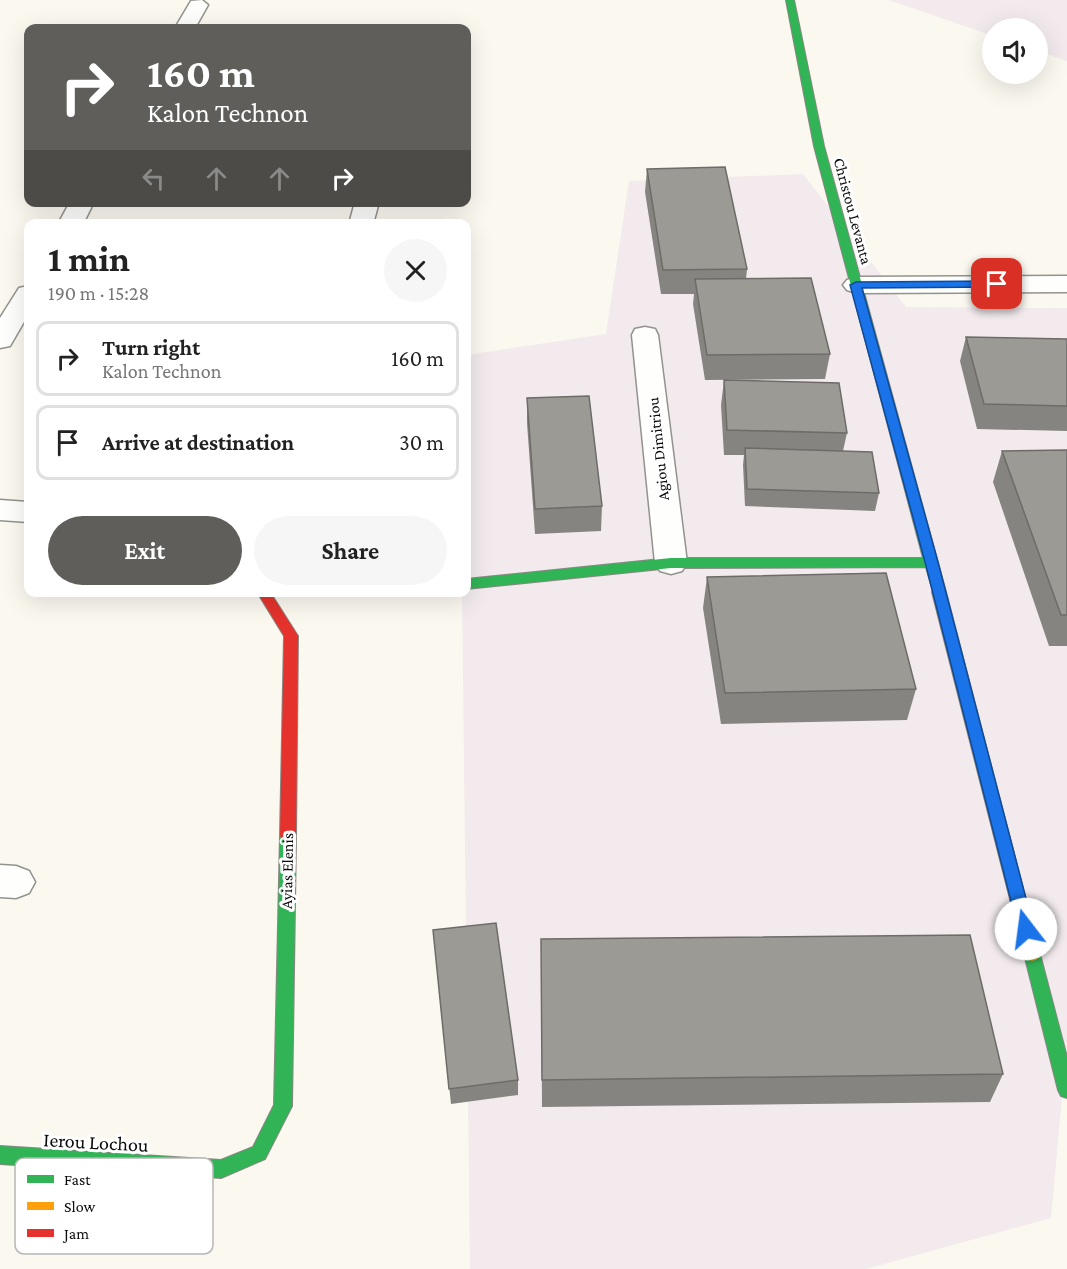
<!DOCTYPE html>
<html lang="en">
<head>
<meta charset="utf-8">
<style>
  body { margin:0; font-family:"Crimson Pro",serif; background:#f6f6f6; color:#222; height:100vh; display:flex; flex-direction:column; font-size:22px; white-space:nowrap }
  * { box-sizing:border-box; margin:0 }
  p { font-size:20px; color:#767676 }
  .icon { flex:none; width:33px; height:33px; fill:none; stroke:currentColor; stroke-width:2; stroke-linecap:round; stroke-linejoin:round }
  .map { position:relative; flex:1; overflow:hidden }
  .details { position:absolute; left:24px; top:219px; width:447px; height:378px; display:flex; flex-direction:column; background:#fff; border-radius:12px; box-shadow:0 6px 24px #0002 }
  .details>* { flex:none }
  .guide { position:absolute; left:24px; top:24px; width:447px; height:183px; border-radius:12px; box-shadow:0 6px 24px #0002; background:#5f5e5b; color:#fff; overflow:hidden }
  .fabs { position:absolute; left:982px; top:18px; display:grid; gap:12px }
  .fabs a { display:grid; place-items:center; width:66px; height:66px; border-radius:50%; background:#fff; box-shadow:0 6px 24px #0002; font-size:30px }
  .pin { position:absolute; display:grid; place-items:center; width:51px; height:51px; color:#fff; margin:-26px; border-radius:12px; box-shadow:0 3px 9px #0006 }
  .me { position:absolute; width:66px; margin:-33px; rotate:345deg; stroke-linejoin:round; filter:drop-shadow(0 0 4px #0008) }
  .turn { display:flex; align-items:center; gap:21px; height:126px; padding:0 24px; font-size:27px }
  .turn .icon { width:78px; height:78px; stroke-width:2.5 }
  .turn b { display:block; font-size:42px; line-height:51px }
  .lanes { display:flex; align-items:center; height:57px; padding:0 24px; background:#0003; justify-content:center; gap:30px; direction:ltr }
  .lanes .off { opacity:.35 }
  .round { display:grid; place-items:center; flex:none; width:63px; height:63px; border-radius:32px; background:#f6f6f6 }
  .headline { display:flex; align-items:center; justify-content:space-between; height:102px; padding:0 24px }
  h1 { font-size:36px; font-weight:700; line-height:45px }
  .cta { display:flex; gap:12px; margin-top:auto; padding:12px 24px }
  .cta a { flex:1; height:69px; border-radius:36px; background:#5f5e5b; color:#fff; font-size:24px; font-weight:700; line-height:69px; text-align:center }
  .cta a+a { background:#f6f6f6; color:#222 }
  ul { padding:0; list-style:none }
  li { display:flex; align-items:center; gap:18px; height:75px; margin:0 12px 9px; padding:0 12px; border:3px solid #e0e0e0; border-radius:12px }
  li div { flex:1 }
  li b { display:block; font-size:22px }
  li em { font-style:normal }
  .map>svg:first-child { display:block }
  .industrial { fill:#f2eaed }
  .lines { fill:none; stroke-linecap:round; stroke-linejoin:round }
  .street-casing { stroke:#93928e; stroke-width:3 }
  .fast-casing { stroke:#898884; stroke-width:2 }
  .slow-casing { stroke:#898884; stroke-width:2 }
  .jam-casing { stroke:#898884; stroke-width:2 }
  .street { fill:#fefefd; fill-rule:evenodd }
  .fast { fill:#30b455; fill-rule:evenodd }
  .slow { fill:#ff9f0a; fill-rule:evenodd }
  .jam { fill:#e5322d; fill-rule:evenodd }
  .wall { fill:#868480 }
  .building { fill:#9c9a95; stroke:#6d6c68; stroke-width:1.5 }
  .route { fill:#1a73e8; stroke:#114b97; stroke-width:1.5 }
  .labels { text-anchor:middle; dominant-baseline:central; stroke-width:6; stroke-linejoin:round; paint-order:stroke }
  .street-label { font-size:16px; fill:#0b0b0b; stroke:#fff }
  .near-street-label { font-size:20px; fill:#0b0b0b; stroke:#fff }
  .key { fill:#fff; stroke:#b6b6b6; stroke-width:1.5 }
  .key-label { font-size:16px; fill:#0b0b0b }
</style>
</head>
<body>
<div class="map">
<svg width="1067" height="1269" viewBox="0 0 1067 1269">
  <rect width="100%" height="100%" fill="#faf8ef"/>
  <path class="industrial" d="M889 0H1067V61L1038 51V28H993V36Z
    M803 174 906 307 1067 308V1042L1051 1218 866 1269H470L462 593 466 592 467 355 606 334 629 181Z"/>
  <g class="lines">
    <g class="street-casing">
      <path id="street" d="M191 1 202 0 208 5 195 28H175Z
        M70 202H94L83 224H58Z
        M355 202H379L373 224H349Z
        M1067 276V292L856 293 847 290 843 285 847 280 856 277Z
        M28 286V315L10 346 0 348V318L19 288Z
        M645 327 655 329 658 335 687 563 682 571 671 574 660 571 655 563 632 335 635 329Z
        M0 500 28 502V522L0 520Z
        M0 865 16 866 29 871 35 882 29 893 16 898 0 897Z"/>
    </g>
    <g class="fast-casing">
      <path id="fast" d="M786 0H794L824 146 946 592 939 597 934 595 926 567 671 568 466 589V579L671 558H923L814 146Z
        M288 830 293 832 296 836 292 1106 265 1159 221 1178 0 1164V1146L221 1160 253 1147 274 1105 280 836 283 832Z
        M1032 947 1038 949 1040 954 1067 1057V1098L1061 1096 1058 1090 1024 954 1026 949Z"/>
    </g>
    <g class="slow-casing">
      <path id="slow" d="M939 587 946 592 1040 954 1038 959 1032 961 1026 959 1024 954 932 592Z"/>
    </g>
    <g class="jam-casing">
      <path id="jam" d="M257 592H270L298 636 296 836 293 840 288 842 283 840 280 836 284 636Z"/>
    </g>
    <use href="#street" class="street"/>
    <use href="#fast" class="fast"/>
    <use href="#slow" class="slow"/>
    <use href="#jam" class="jam"/>
  </g>
  <path class="wall" d="M647 169 747 269 746 279 830 354 825 379 705 380 693 304 694 294H661L645 192Z
    M966 337 1067 339V431L977 429 960 361Z
    M724 380 847 433 843 451 879 493 875 511 745 506 743 465 744 455H724L721 405Z
    M527 398 602 506 601 531 535 534 527 423Z
    M1067 450V646H1049L993 482 1002 451Z
    M707 577 916 689 907 720 721 724 703 608Z
    M433 930 518 1080V1095L451 1104Z
    M541 939 1003 1074 990 1102 542 1107Z"/>
  <path class="building" d="M725 167 747 269 663 270 647 169Z
    M811 278 830 354 707 355 695 279Z
    M966 337 1067 339V406L984 404Z
    M724 380 839 383 847 433 727 430Z
    M589 396 602 506 535 509 527 398Z
    M745 448 872 452 879 493 747 489Z
    M1067 450V615H1061L1002 451Z
    M886 573 916 689 725 693 707 577Z
    M496 923 518 1080 449 1089 433 930Z
    M970 935 1003 1074 542 1080 541 939Z"/>
  <path class="route" d="M997 281 1002 284 1000 287 862 288 938 562 1034 929 1031 934 1026 936 1020 934 1018 929 925 562 850 285 856 282Z"/>
  <g class="labels">
    <g class="street-label">
      <text transform="translate(853 211) rotate(75)">Christou Levanta</text>
      <text transform="translate(658 449) rotate(-96)">Agiou Dimitriou</text>
      <text transform="translate(287 871) rotate(-89)">Ayias Elenis</text>
    </g>
    <g class="near-street-label">
      <text transform="translate(96 1142) rotate(3)">Ierou Lochou</text>
    </g>
  </g>
  <rect x="15" y="1158" width="198" height="96" rx="9" class="key"/>
  <rect x="27" y="1175" width="27" height="8" fill="#30b455"/>
  <rect x="27" y="1202" width="27" height="8" fill="#ff9f0a"/>
  <rect x="27" y="1229" width="27" height="8" fill="#e5322d"/>
  <g class="key-label">
    <text x="64" y="1185">Fast</text>
    <text x="64" y="1212">Slow</text>
    <text x="64" y="1239">Jam</text>
  </g>
</svg>
<div class="fabs">
<a><svg class="icon" aria-label="sound" viewBox="0 0 24 24"><path d="M4 9h4l5-4v14l-5-4H4zM17 9q2 3 0 6"/></svg></a>
</div>
<div class="pin" style="left:997px;top:284px;background:#d93025"><svg class="icon" aria-label="arrive" viewBox="0 0 24 24"><path d="M6 21V4h12l-3 4 3 4H6"/></svg></div>
<svg class="me" style="left:1026px;top:929px" viewBox="-20 -20 40 40"><circle r="19" fill="#fff"/><path d="M0-13L10 11 0 6-10 11z" fill="#1a73e8"/></svg>
<div class="guide">
<div class="turn"><svg class="icon" aria-label="right" viewBox="0 0 24 24"><path d="M7 20v-9h11M14 6l5 5-5 5"/></svg><div><b>160 m</b>Kalon Technon</div></div>
<div class="lanes"><svg class="icon off" aria-label="left" viewBox="0 0 24 24"><path d="M17 20v-9H6M10 6l-5 5 5 5"/></svg><svg class="icon off" aria-label="ahead" viewBox="0 0 24 24"><path d="M12 20V5M6 11l6-6 6 6"/></svg><svg class="icon off" aria-label="ahead" viewBox="0 0 24 24"><path d="M12 20V5M6 11l6-6 6 6"/></svg><svg class="icon" aria-label="right" viewBox="0 0 24 24"><path d="M7 20v-9h11M14 6l5 5-5 5"/></svg></div>
</div>
<section class="details">
<div class="headline"><div><h1>1 min</h1><p>190 m · 15:28</p></div><a class="round"><svg class="icon" aria-label="close" viewBox="0 0 24 24"><path d="M6 6l12 12M18 6L6 18"/></svg></a></div>
<ul>
<li><svg class="icon" aria-label="right" viewBox="0 0 24 24"><path d="M7 20v-9h11M14 6l5 5-5 5"/></svg><div><b>Turn right</b><p>Kalon Technon</p></div><em>160 m</em></li>
<li><svg class="icon" aria-label="arrive" viewBox="0 0 24 24"><path d="M6 21V4h12l-3 4 3 4H6"/></svg><div><b>Arrive at destination</b></div><em>30 m</em></li>
</ul>
<div class="cta"><a>Exit</a><a>Share</a></div>
</section>
</div>
</body>
</html>
